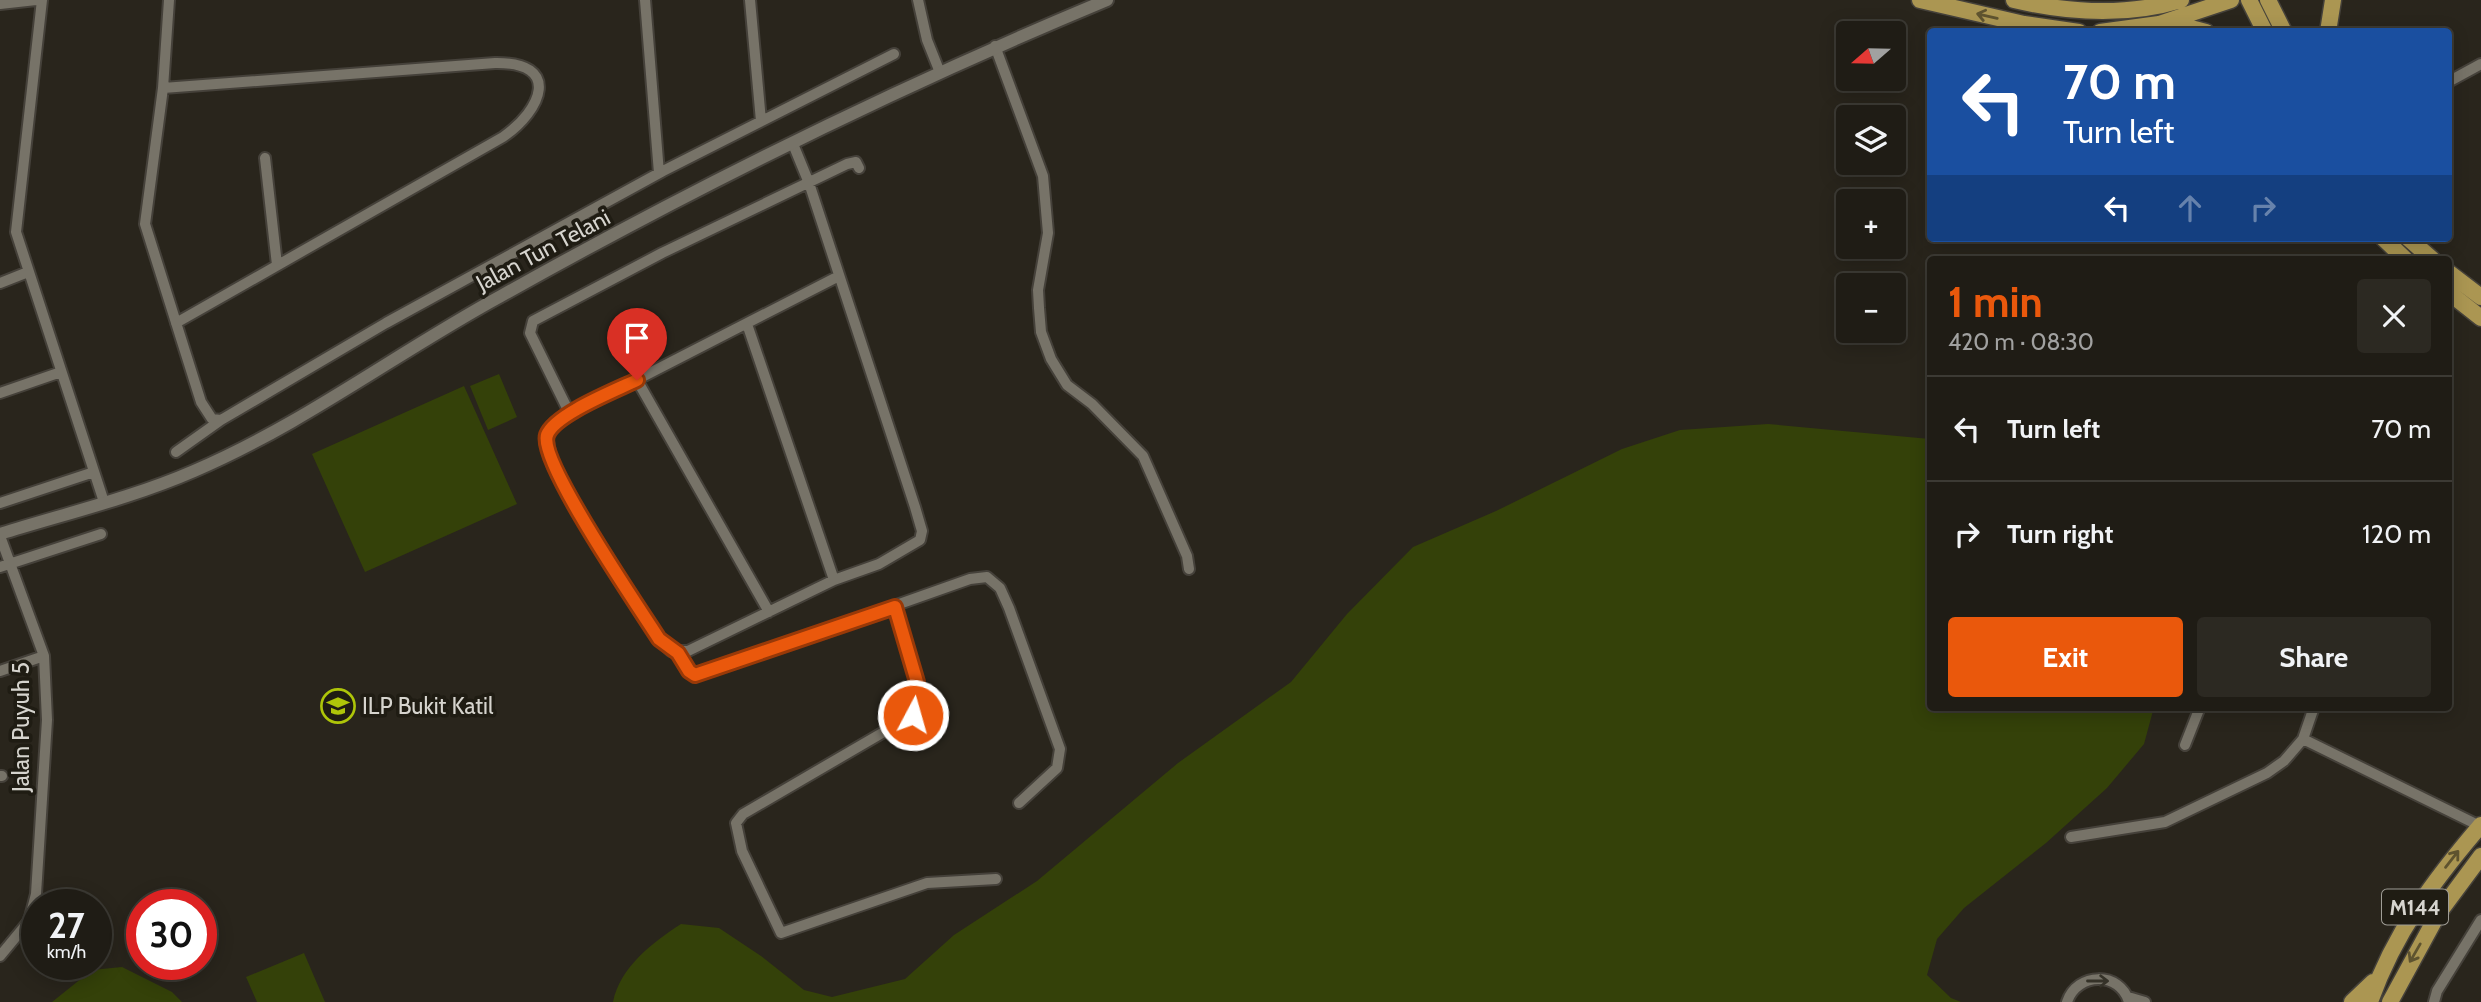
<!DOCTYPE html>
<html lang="en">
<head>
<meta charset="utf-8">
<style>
  body { margin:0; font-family:Cabin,sans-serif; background:#2c2922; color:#f1f3f6; height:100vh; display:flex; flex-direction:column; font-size:26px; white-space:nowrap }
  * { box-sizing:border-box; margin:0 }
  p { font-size:23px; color:#a1a1a0 }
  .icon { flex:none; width:38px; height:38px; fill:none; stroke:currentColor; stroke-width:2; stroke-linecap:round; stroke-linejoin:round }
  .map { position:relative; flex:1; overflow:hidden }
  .sheet { position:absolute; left:1927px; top:256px; width:525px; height:455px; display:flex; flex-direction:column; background:#1f1c15; border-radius:7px; box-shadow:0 4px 18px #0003,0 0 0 2px #3c3a34 }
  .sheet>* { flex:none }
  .hud { position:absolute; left:1927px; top:28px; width:525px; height:214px; border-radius:7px; box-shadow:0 4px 18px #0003,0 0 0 2px #3c3a34; background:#1a4fa0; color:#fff; overflow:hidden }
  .needle { width:46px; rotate:250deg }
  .fabs { position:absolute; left:1836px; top:21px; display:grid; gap:14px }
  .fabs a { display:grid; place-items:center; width:70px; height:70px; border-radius:7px; background:#1f1c15; box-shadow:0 4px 18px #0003,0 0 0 2px #3c3a34; font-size:35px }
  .speed { position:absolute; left:21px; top:889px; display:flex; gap:14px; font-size:35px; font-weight:700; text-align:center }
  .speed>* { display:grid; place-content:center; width:91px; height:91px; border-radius:50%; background:#1f1c15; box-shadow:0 4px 18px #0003,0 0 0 2px #3c3a34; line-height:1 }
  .speed small { font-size:18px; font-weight:400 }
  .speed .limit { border:10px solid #d22; background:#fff; color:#111 }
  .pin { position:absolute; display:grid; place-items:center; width:60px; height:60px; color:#fff; margin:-72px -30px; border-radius:50% 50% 50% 0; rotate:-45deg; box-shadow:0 0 7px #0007 }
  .pin .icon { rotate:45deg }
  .me { position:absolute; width:77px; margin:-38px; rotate:6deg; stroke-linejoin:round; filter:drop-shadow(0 0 5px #0008) }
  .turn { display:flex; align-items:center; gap:24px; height:147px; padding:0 21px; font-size:32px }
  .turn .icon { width:91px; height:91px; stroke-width:2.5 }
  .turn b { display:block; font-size:49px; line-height:60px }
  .lanes { display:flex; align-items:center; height:66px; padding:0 21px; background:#0003; justify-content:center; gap:35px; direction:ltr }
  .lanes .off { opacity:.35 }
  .round { display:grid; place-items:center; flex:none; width:74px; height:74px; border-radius:7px; background:#2c2922 }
  .head { display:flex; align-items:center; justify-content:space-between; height:119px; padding:0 21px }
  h1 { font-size:42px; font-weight:800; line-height:52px; color:#ea580c }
  .cta { display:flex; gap:14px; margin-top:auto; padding:14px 21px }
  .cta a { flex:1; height:80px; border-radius:7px; background:#ea580c; color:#fff; font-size:28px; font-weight:800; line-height:80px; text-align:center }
  .cta a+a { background:#2c2922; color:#f1f3f6 }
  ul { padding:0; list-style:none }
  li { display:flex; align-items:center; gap:21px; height:105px; padding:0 21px; border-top:2px solid #3c3a34 }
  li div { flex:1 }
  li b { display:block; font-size:26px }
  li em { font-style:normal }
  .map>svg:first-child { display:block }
  .green { fill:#344109 }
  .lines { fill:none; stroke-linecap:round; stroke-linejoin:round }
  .minor-casing { stroke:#45413a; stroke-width:14 }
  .tertiary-casing { stroke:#45413a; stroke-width:16 }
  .primary-casing { stroke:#45413a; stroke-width:19 }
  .minor { stroke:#777368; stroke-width:10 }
  .tertiary { stroke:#777368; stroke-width:12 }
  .primary { stroke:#ab9652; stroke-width:16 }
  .oneway { stroke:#5e532f }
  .oneway2 { stroke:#353228 }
  .route-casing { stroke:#983908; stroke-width:18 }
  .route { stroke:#ea580c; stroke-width:12 }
  .labels { text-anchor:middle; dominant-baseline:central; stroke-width:7; stroke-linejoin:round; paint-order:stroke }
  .shield { fill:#1f1c13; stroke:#9f9d96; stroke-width:2 }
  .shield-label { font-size:21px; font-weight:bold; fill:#d6d4ce }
  .street-label { font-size:23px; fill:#d6d4ce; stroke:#1f1c13 }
  .poi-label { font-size:23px; fill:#d6d4ce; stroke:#1f1c13; text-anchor:start }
</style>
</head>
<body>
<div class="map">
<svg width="2481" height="1002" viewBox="0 0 2481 1002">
  <rect width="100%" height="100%" fill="#29251c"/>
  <path class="green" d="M499 374 517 417 488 430 470 386Z
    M464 386 517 504 365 572 312 454Z
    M1768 424 1930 439V707H2154L2144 744 2107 788 2046 843 1964 908 1937 939 1927 975 1951 998 1961 1002H613C620 967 652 943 681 924L719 928 761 956 804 990 832 997 905 979 954 935 1037 881 1178 763 1291 682 1347 614 1413 547 1496 511 1622 449 1680 430Z
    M304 953 325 1002H257L246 977Z
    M122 967 172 992 182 1002H52L92 970Z"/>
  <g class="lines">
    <g class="minor-casing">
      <path id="minor" d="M42 0 16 232 104 502
        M169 0 163 88 145 224 201 402 212 419 221 420 386 323 663 171 894 54
        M645 0 659 173
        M750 0 761 121
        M918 0 927 40 939 70
        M0 4 36 0
        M995 46 1043 176 1048 233 1038 290 1039 308 1041 332 1051 359 1067 385 1092 404 1143 456 1187 556 1189 569
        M2448 82 2481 64
        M163 88 495 63C562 62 542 110 503 137L176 323
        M793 144 809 183 915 507 922 531 920 540 879 564 834 580 688 651H671L659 639 562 484 552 464 547 436 553 426 570 414 839 276
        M265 158 277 265
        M0 283 28 272
        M747 324 834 580
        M637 380 769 612
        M0 393 61 372
        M570 414 530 333 533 321 662 253 847 164 856 162 859 168
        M176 452 221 420
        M0 503 94 472
        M0 536 44 656 47 720 36 894 29 921 0 956
        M0 567 101 534
        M895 607 917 682 913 715 743 814 736 823 742 851 781 933 927 883 996 879
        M678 653 689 671 701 674 970 579 987 577 1000 588 1009 608 1060 749 1057 768 1019 803
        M0 671 44 656
        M2303 739 2480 826
        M2185 745 2200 707
        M0 776H2
        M2071 837 2165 822 2267 773 2284 761 2303 739 2314 707
        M2128 997 2145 1002
        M2067 1002C2077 972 2120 971 2129 1002
        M2434 1002 2437 991 2481 920"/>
    </g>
    <g class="tertiary-casing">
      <path id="tertiary" d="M0 534C64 514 132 498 194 471 302 425 398 352 501 296 697 186 900 86 1107 0"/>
    </g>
    <g class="primary-casing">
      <path id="primary" d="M1920 0 2024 24 2079 32
        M2014 0C2069 13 2125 17 2181 0
        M2249 0 2265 32
        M2268 0 2284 32
        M2171 29 2187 27 2206 32
        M2100 32 2159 24 2231 0
        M2328 32 2333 0
        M2383 238 2405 259
        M2408 238 2432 259
        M2448 272 2481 297
        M2448 292 2481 318
        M2352 1002 2373 982
        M2370 1002C2394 933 2434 880 2481 825
        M2390 1002 2438 914 2481 856"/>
    </g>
    <use href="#minor" class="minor"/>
    <use href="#tertiary" class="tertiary"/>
    <use href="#primary" class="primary"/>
  </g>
  <defs><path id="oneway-shaft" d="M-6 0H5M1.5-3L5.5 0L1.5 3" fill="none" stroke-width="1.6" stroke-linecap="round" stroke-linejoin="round" transform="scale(1.75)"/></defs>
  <g class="oneway">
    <use href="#oneway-shaft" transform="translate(1987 16) rotate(-167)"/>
    <use href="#oneway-shaft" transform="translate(2452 859) rotate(-52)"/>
    <use href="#oneway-shaft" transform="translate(2415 953) rotate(120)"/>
  </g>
  <use class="oneway2" href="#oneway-shaft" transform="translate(2098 981)"/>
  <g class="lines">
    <g class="route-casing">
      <path id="route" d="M637 380C617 390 555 414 547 435 538 461 640 609 659 639L678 653 689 671 695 675 895 607 917 682 913 715"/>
    </g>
    <use href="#route" class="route"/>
  </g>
  <defs>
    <g id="university-ring" transform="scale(1.75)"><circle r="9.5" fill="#1f1c13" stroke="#aec509" stroke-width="1.5"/><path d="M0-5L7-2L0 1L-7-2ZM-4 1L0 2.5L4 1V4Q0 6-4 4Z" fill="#aec509"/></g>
  </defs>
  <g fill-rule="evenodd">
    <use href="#university-ring" x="338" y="706"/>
  </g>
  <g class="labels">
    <rect class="shield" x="2382" y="889.5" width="66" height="35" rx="5"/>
    <g class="shield-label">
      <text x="2415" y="907">M144</text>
    </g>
    <g class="street-label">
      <text transform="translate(543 250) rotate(-28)">Jalan Tun Telani</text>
      <text transform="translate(21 727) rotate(-90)">Jalan Puyuh 5</text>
    </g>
    <g class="poi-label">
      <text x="362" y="706">ILP Bukit Katil</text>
    </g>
  </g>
</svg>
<div class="fabs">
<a><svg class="needle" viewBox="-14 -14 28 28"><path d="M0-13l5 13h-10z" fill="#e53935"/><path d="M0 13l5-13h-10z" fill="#a1a1a0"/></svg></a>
<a><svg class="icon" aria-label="layers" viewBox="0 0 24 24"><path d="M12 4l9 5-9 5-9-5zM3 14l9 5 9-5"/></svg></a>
<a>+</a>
<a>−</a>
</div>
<div class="speed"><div>27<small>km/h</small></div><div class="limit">30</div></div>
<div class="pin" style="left:637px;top:380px;background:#d93025"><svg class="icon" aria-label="arrive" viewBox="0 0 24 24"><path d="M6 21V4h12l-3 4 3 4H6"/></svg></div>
<svg class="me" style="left:913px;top:715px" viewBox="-20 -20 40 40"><circle r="17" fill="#ea580c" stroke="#fff" stroke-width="3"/><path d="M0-11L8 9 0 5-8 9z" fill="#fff"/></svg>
<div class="hud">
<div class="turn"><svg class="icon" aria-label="left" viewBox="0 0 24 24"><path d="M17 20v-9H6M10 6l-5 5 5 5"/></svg><div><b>70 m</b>Turn left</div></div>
<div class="lanes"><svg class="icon" aria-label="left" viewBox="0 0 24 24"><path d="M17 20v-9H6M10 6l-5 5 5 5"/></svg><svg class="icon off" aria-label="ahead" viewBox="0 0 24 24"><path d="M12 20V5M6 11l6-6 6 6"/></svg><svg class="icon off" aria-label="right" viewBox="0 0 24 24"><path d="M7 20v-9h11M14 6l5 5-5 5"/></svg></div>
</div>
<section class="sheet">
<div class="head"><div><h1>1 min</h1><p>420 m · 08:30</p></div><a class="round"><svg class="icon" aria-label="close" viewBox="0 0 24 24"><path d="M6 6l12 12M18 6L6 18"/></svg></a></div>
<ul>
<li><svg class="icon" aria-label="left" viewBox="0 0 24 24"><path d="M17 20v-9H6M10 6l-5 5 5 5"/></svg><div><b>Turn left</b></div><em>70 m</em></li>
<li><svg class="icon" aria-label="right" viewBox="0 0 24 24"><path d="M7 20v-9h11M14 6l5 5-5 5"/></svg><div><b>Turn right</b></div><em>120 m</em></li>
</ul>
<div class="cta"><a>Exit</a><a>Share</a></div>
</section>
</div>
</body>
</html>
